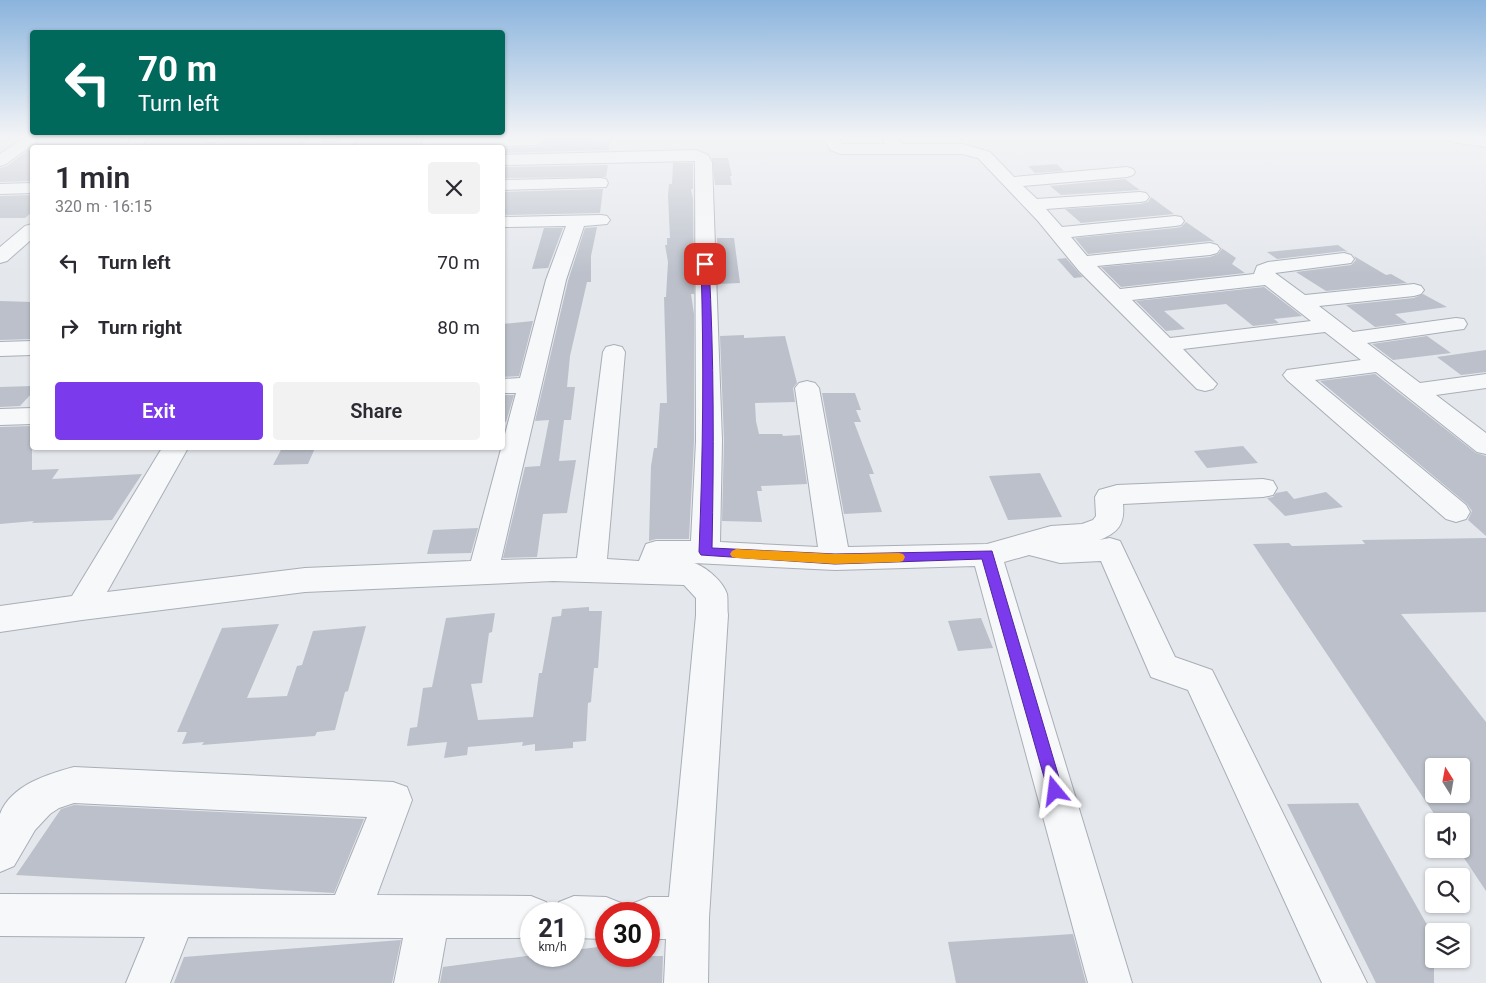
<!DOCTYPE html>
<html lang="en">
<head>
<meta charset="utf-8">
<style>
  body { margin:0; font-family:Roboto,sans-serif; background:#f2f2f3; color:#2b2b33; height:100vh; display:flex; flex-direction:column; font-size:19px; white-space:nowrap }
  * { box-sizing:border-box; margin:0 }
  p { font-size:16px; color:#7c7c81 }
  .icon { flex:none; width:28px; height:28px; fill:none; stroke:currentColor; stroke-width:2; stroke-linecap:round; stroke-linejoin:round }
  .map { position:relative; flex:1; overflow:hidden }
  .panel { position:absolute; left:30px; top:145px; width:475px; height:305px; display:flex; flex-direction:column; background:#fff; border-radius:5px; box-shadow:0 1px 4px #0004 }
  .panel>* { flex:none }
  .hud { position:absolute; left:30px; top:30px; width:475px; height:105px; border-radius:5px; box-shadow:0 1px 4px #0004; background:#00695c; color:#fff; overflow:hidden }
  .needle { width:32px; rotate:349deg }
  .tools { position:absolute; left:1425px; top:758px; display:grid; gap:10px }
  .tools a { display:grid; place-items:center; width:45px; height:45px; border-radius:5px; background:#fff; box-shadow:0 1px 4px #0004; font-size:25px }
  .speed { position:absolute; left:520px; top:902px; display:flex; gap:10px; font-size:25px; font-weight:700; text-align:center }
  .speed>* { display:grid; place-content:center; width:65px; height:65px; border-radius:50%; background:#fff; box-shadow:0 1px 4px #0004; line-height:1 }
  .speed small { font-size:12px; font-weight:400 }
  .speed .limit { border:8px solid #d22; background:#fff; color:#111 }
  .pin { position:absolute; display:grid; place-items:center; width:42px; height:42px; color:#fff; margin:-21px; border-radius:10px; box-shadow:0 2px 8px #0006 }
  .me { position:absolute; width:55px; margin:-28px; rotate:344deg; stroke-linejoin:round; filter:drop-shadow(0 0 4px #0008) }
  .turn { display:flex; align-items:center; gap:18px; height:105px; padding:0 25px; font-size:22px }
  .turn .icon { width:65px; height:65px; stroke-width:2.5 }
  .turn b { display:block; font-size:35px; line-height:42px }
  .round { display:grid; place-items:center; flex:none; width:52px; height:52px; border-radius:5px; background:#f2f2f3 }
  .head { display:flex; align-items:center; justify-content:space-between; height:85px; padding:0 25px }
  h1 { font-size:30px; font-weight:600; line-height:38px }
  .action { display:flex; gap:10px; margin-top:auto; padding:10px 25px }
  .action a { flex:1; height:58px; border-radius:5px; background:#7c3aed; color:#fff; font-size:20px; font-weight:600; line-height:58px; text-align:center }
  .action a+a { background:#f2f2f3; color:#2b2b33 }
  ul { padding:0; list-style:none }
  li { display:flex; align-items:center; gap:15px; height:65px; padding:0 25px }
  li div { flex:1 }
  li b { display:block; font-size:19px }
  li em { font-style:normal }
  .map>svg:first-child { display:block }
  .building { fill:#bbc0ca; fill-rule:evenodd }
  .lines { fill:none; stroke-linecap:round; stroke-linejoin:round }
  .minor-casing { stroke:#a9aeb7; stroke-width:2 }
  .minor { fill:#f7f8fa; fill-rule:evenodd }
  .route { fill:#7c3aed; stroke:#51269a }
  .slow { fill:#f59e0b }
</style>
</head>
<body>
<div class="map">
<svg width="1486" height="983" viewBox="0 0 1486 983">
  <rect width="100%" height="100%" fill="#e4e7ec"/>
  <path class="building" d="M543 137H593V141L609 140V150L502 153V148L536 147 542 145 546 140Z
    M32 147V181L0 182V168L7 166Z
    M712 158H728L732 176H730L732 185H715Z
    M673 163H693V189H691L693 199 694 294H691L694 314V441L689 539H656L649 541 651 466 654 448H657L660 403H667L664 297H666L668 262 665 245H667V238H670L668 196 669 184H672Z
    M1057 164 1064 171 1035 173 1028 166Z
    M608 165 606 177 502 178V167Z
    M1125 179 1140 190 1061 195 1050 186Z
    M603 189 600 213 502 215V192Z
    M32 195V212L25 218H0V196Z
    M1151 197 1174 214 1081 223 1065 209 1140 204 1148 202Z
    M1186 222 1215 242 1210 241 1088 254 1075 238 1175 228 1181 227Z
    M597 227 591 256V282H587L570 356 567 387H575L571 420H564L559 461 576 460 567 513 543 514 537 557 503 558 525 467 540 466 549 420 535 421 568 281 585 228Z
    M544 228H563L548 268 532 269Z
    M717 238H734L740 283 718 284Z
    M1338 245 1348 252 1344 251 1277 259 1267 252Z
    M1220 247 1236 258 1232 264 1245 273 1121 287 1101 267 1210 257 1218 254 1222 249Z
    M1354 256 1386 275 1391 274 1407 283 1326 291 1296 272 1351 265 1356 260Z
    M1066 258 1078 272 1083 277 1074 278 1057 259Z
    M1264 287 1302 316 1274 319 1279 323 1253 326 1226 304 1164 311 1185 329 1166 331 1136 301Z
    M1423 294 1447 307 1395 314 1407 323 1375 327 1346 305 1414 298Z
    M0 301 32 302V339L0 340Z
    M533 321 519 376 502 377V324Z
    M744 335V338L785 336 797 383 793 388 795 402 755 403 756 421 759 434H782L783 436 800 435 807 484 761 486 762 491H757L762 522 722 521 724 441 720 336Z
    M1427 336 1451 353 1393 360 1372 344Z
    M1486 350V372L1461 375 1437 357Z
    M1375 374 1476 453 1486 456V536L1468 520 1472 511 1467 504 1320 381Z
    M32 386V393L20 406 0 407V387Z
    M822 393H855L861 410H856L861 422H854L874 474H869L882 512 844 514Z
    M502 395H514L506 422H502Z
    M32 426V470L59 469 52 479 142 474 112 520 32 523 34 521 0 524V427Z
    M1243 446 1258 463 1207 468 1194 451Z
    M282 448H315L308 464 273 465Z
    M1040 473 1062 517 1008 520 989 476Z
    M1287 491 1294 499 1326 492 1343 507 1285 516 1267 498 1273 497 1276 493Z
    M478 528 471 553 427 554 433 530Z
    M1486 538V612L1401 614 1486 722V891L1458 849H1461V821H1439L1253 544 1289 543 1292 546 1365 544 1362 540ZM1434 766H1461V794H1434Z
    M589 607V611H602L598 668H594L591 702 588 703 586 741 573 742V748L535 751V744L522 746 523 742 468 747 467 755 444 758 447 742 407 746 410 728 417 727 423 688 432 687 446 618 495 613 492 632 489 633 482 683 471 684 478 720 533 717 539 673H542L552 617 561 616 562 609Z
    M981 618 993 648 958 651 948 621Z
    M279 624 247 698 287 696 297 666 302 665 313 631 366 626 348 691 345 692 335 730 317 732 315 736 202 745 204 742 182 744 187 732H177L222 628Z
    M1358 803 1434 937V983H1376L1287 804Z
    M74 805 364 819 334 893 16 875 61 809Z
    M1073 934 1086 983H956L948 942Z
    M401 940 392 983H174L184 957Z
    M606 946V956H663L662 983H440L443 967 526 956H574V950Z"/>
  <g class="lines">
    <g class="minor-casing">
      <path id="minor" d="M25 137H43L6 164 0 166V154Z
        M133 137H149L140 148H124Z
        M205 137H222C218 143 213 143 207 141Z
        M309 137H325L322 142H337L343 137H360L349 148H301L303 143Z
        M492 137H541L544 140 541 143 536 145 433 148 424 146 421 143 424 140 429 138Z
        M824 137H839L842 144H885L882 137H896L902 144H963L990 152 1014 177 1127 167 1133 169 1135 172 1133 175 1127 177 1023 186 1037 199 1140 192 1146 193 1149 197 1146 201 1140 202 1046 209 1062 227 1175 216 1181 217 1184 221 1181 225 1175 226 1071 237 1087 256 1210 243 1217 245 1220 249 1217 253 1210 255 1097 266 1120 289 1254 274 1257 266 1268 262 1344 253 1351 255 1354 259 1351 263 1275 273 1305 295 1414 284 1421 286 1424 290 1421 294 1414 296 1319 306 1353 332 1456 318 1464 319 1467 324 1464 329 1456 330 1367 343 1420 383 1486 374V388L1436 395 1486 433V454L1477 452 1376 372 1315 380 1466 505 1470 512 1466 519 1456 522 1446 519 1287 380 1283 375 1287 370 1361 360 1325 332 1183 349 1217 384 1213 389 1205 391 1197 389 1079 271 1038 221 978 158 962 154H841L830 150ZM1265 285 1311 321 1170 338 1132 300Z
        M1445 137H1486V147L1453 142 1448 140Z
        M696 150 708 155 712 162 722 441 720 542 818 547 795 388 799 383 807 381 815 383 819 388 848 547 987 544 1051 526 1082 524 1093 520 1096 516 1095 497 1099 490 1117 485 1263 479 1273 481 1277 488 1273 495 1263 497 1123 504C1125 524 1118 533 1099 540L1110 538 1120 541 1175 657 1212 670 1367 983H1322L1188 690 1151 677 1101 561 1060 563 1029 555 1004 562 1132 983H1088L975 566 835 570 694 563C706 567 723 581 727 594 728 600 727 609 728 615L709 918 708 983H664L666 939H649V914H630L634 903 649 897H669L696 615V598L684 585 553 581 305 592 82 620 0 632V606L72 596 162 448H188L107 592 305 568 471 561 516 393H502V379L520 378 546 280 566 226 502 227V217L601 215 607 216 610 220 607 224 584 226 566 280 501 560 577 558 603 352 606 347 614 345 622 347 625 352 607 559 639 561 646 544 656 541H691L696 441 695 161 502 165V155Z
        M600 178 606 179 608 183 606 187 502 190V180Z
        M32 183V193L0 194V184Z
        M32 224V239L7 261 0 263V247L25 226Z
        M32 341V355L0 356V342Z
        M32 408V424L0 425V409Z
        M74 767 393 782 407 787 412 800 377 895 531 896 546 902 551 914H531V938H446L438 983H394L403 938 188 937 170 983H126L145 937 0 936V894L335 895 367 817 74 803 59 808 50 814 35 830 14 866 0 872C0 859 0 823 0 814 11 785 48 774 74 767Z
        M574 896 606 897 621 903 625 914H606V939L574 938V914H554L559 902Z"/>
    </g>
    <use href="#minor" class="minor"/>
  </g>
  <linearGradient id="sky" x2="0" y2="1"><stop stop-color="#8bb4dd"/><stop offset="0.5" stop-color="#f3f4f6"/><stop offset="1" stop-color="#f3f4f6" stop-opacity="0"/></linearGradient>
  <rect width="1486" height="274" fill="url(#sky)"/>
  <path class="route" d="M705 261 709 264C714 359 714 453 712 548L835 554 992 551 1063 791 1061 796 1055 799 1050 796 1048 791 982 559 835 564 701 555 699 552C703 456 704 360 701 264Z"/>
  <path class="slow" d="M736 549 835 554 899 553 903 554 905 557 903 561 899 562 835 564 736 558 732 557 730 554 732 551Z"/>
</svg>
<div class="tools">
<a><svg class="needle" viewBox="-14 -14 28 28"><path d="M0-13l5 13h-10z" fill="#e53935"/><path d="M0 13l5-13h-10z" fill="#7c7c81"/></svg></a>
<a><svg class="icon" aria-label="sound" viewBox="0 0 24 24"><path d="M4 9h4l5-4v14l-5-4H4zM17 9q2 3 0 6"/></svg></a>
<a><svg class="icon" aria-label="search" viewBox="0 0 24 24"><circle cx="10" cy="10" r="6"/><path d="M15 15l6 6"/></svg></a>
<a><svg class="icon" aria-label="layers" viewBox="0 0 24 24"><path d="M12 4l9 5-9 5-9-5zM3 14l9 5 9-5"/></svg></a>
</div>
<div class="speed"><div>21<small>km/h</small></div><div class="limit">30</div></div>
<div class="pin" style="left:705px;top:264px;background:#d93025"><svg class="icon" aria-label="arrive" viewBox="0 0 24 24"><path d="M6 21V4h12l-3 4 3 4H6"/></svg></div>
<svg class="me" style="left:1055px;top:791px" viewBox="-20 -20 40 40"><path d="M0-17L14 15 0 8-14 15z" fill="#7c3aed" stroke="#fff" stroke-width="4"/></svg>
<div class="hud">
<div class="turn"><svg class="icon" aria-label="left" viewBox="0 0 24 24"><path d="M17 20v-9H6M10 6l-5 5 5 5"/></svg><div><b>70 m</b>Turn left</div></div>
</div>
<section class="panel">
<div class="head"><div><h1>1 min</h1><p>320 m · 16:15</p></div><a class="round"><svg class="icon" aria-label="close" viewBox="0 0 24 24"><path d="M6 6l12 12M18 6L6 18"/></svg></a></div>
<ul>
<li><svg class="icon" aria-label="left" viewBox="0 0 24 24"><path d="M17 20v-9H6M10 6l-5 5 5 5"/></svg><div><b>Turn left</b></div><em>70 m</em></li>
<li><svg class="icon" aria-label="right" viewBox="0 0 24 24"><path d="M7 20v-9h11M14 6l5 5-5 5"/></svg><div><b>Turn right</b></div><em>80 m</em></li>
</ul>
<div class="action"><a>Exit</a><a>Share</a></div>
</section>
</div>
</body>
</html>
